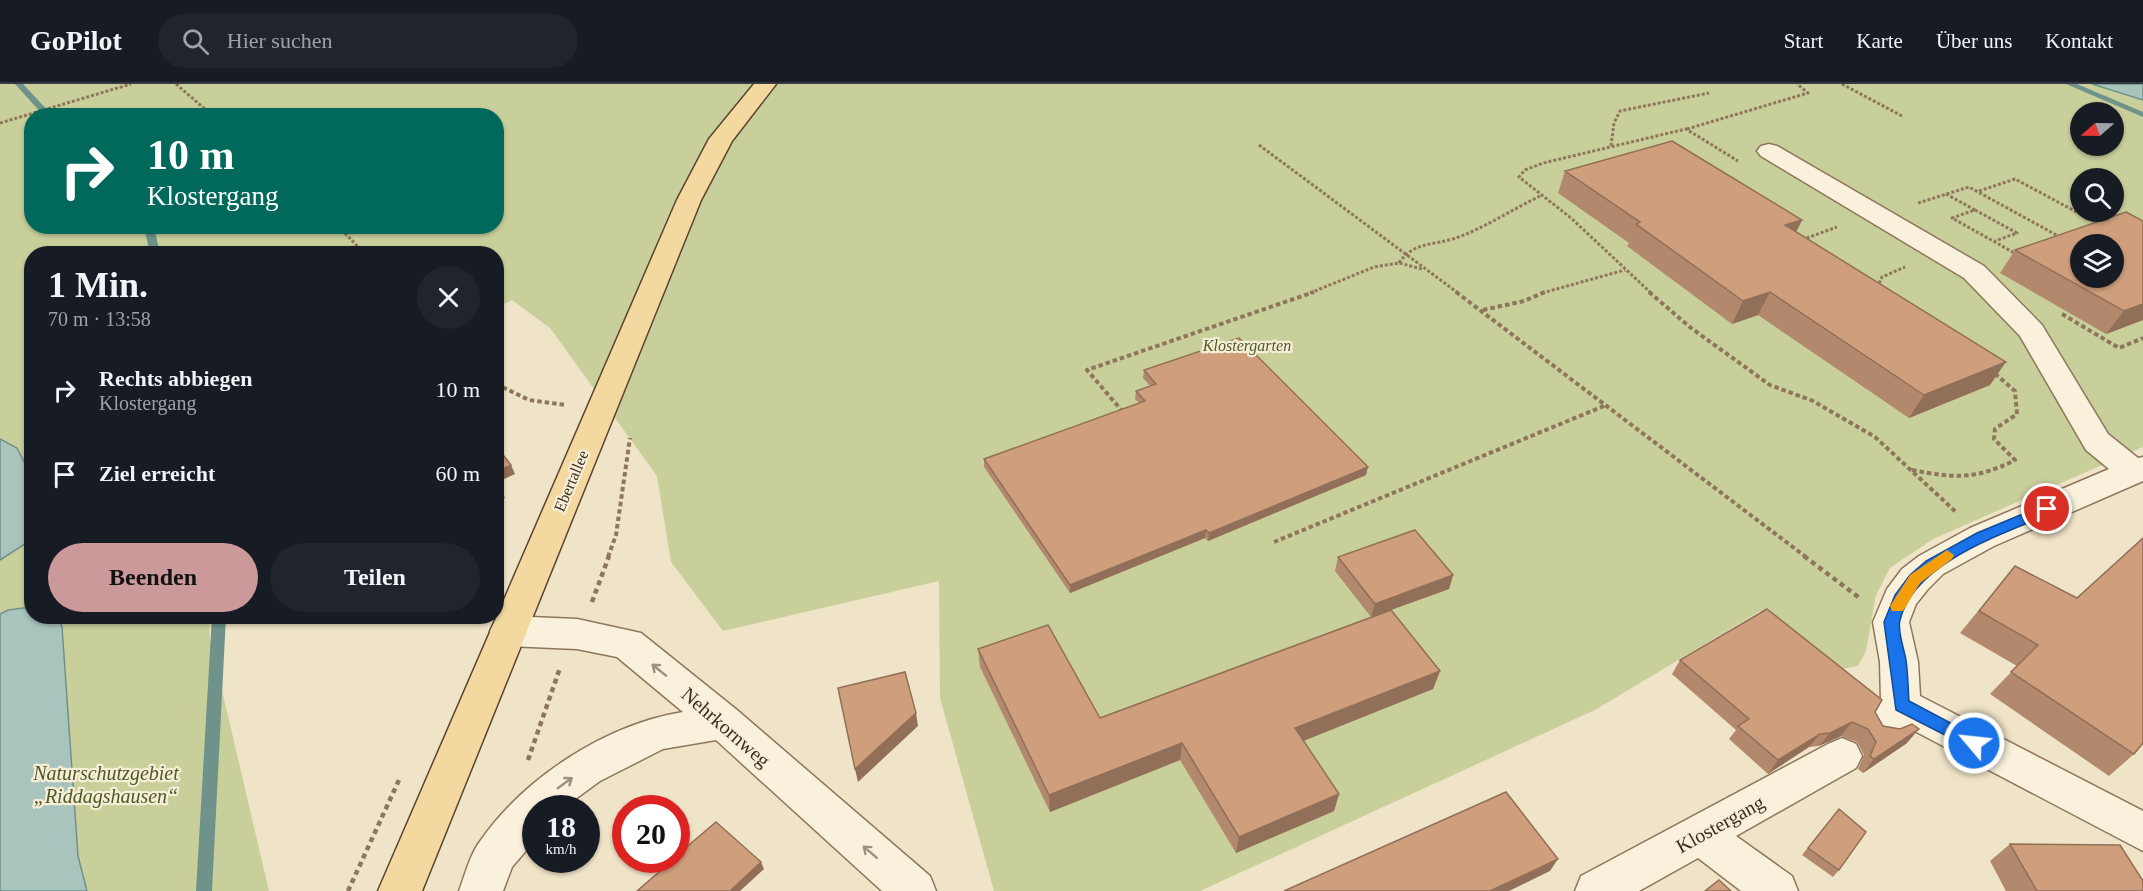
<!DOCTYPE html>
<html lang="de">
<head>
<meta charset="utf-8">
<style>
  body { margin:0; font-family:"Times New Roman",serif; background:#20242c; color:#f1f3f6; height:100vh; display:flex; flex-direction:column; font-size:22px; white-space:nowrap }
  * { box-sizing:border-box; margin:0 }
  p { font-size:20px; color:#9ea1a6 }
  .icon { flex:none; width:33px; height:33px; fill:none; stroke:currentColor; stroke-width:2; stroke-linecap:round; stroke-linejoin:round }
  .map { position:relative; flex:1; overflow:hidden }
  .sheet { position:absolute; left:24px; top:162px; width:480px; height:378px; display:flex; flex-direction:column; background:#171b24; border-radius:24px; box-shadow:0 2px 4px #0004 }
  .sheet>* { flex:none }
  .guide { position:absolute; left:24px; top:24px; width:480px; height:126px; border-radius:24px; box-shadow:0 2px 4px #0004; background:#00695c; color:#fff; overflow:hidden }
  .needle { width:39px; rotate:250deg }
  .buttons { position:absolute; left:2070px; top:18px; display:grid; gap:12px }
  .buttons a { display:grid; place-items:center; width:54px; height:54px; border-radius:50%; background:#171b24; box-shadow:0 2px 4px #0004; font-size:30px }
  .speed { position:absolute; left:522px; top:711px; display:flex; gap:12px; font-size:30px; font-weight:700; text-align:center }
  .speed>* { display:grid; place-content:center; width:78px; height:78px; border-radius:50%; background:#171b24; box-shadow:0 2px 4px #0004; line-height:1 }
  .speed small { font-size:15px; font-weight:400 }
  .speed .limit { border:9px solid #d22; background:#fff; color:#111 }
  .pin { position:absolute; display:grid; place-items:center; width:51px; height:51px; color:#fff; margin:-26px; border:3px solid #fff; border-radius:50%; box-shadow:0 2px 6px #0007 }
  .me { position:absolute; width:66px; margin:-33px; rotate:298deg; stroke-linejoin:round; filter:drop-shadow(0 0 4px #0008) }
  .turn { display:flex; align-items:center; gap:21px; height:126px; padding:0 24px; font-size:27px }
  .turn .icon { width:78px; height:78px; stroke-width:2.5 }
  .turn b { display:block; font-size:42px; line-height:51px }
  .round { display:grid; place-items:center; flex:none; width:63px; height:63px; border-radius:32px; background:#20242c }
  .summary { display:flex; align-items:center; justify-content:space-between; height:102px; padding:0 24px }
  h1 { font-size:36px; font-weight:700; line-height:45px }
  .cta { display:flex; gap:12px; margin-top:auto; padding:12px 24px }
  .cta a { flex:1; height:69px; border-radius:36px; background:#cc999b; color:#111; font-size:24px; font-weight:700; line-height:69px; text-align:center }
  .cta a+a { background:#20242c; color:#f1f3f6 }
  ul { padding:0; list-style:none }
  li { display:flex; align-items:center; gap:18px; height:84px; padding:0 24px }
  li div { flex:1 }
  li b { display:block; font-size:22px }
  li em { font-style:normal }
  header { display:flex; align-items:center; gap:36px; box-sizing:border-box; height:84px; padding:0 30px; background:#171b24; border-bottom:2px solid #363941 }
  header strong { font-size:28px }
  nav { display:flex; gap:33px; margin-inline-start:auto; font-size:21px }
  .search { width:420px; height:54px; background:#20242c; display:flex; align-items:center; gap:15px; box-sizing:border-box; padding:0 21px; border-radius:33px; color:#9ea1a6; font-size:22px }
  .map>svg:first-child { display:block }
  .green { fill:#c9cf9b; fill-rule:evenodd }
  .water { fill:#a9c4bc; stroke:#6f938a; stroke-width:1.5 }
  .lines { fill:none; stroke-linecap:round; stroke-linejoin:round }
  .stream { fill:#6f938a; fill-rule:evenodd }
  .minor-casing { stroke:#8d765c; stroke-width:3 }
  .major-casing { stroke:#5b4430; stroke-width:3 }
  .path-far2 { stroke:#8d765c; stroke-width:3; stroke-dasharray:3 2; stroke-linecap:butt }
  .path-far1 { stroke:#8d765c; stroke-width:4; stroke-dasharray:4.5 3; stroke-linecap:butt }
  .path { stroke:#8d765c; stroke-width:4.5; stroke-dasharray:5 4; stroke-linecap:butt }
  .minor { fill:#faf1dc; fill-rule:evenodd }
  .major { fill:#f3d9a0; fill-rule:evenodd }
  .wall { fill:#b2896c }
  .shaded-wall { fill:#916f58 }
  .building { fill:#cf9f7d; stroke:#916f58; stroke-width:1.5; fill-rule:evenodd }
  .oneway { stroke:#9c907e }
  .route { fill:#1a73e8; stroke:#114b97; stroke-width:1.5 }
  .slow { fill:#f59e0b }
  .labels { text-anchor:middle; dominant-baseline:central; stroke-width:4.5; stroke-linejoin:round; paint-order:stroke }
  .park-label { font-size:16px; font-style:italic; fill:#4d5a26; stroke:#f7eed8 }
  .street-label { font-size:16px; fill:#3d2e20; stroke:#f7eed8 }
  .near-street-label { font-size:20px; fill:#3d2e20; stroke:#f7eed8 }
  .near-park-label { font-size:20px; font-style:italic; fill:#4d5a26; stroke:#f7eed8 }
</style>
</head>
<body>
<header>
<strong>GoPilot</strong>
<div class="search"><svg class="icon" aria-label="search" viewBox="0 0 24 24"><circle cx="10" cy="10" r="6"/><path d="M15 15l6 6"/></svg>Hier suchen</div>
<nav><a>Start</a><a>Karte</a><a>Über uns</a><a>Kontakt</a></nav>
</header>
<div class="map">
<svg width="2143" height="807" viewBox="0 0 2143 807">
  <rect width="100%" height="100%" fill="#f0e4c8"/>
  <path class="green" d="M0 0H2143V363L1933 455 1890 484 1876 511 1866 567 1858 582 1841 585 1760 527 1595 626 1200 807H994L940 614 939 497 723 547 671 478 657 392 550 244 512 216 497 223 496 170H32V532L209 533 210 555 269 807H0ZM2080 28H2114V62H2080ZM32 32H496V142H32ZM2080 94H2114V128H2080ZM2080 160H2114V194H2080Z"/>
  <path class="water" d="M2092 0H2143V16Z
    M0 355 17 364 31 391V456L0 476Z
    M31 523 32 532 58 533 62 543 78 772 87 807H0V530L8 526Z"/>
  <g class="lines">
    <path class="stream" d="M15 0H23L53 32H44Z
      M2066 0H2077L2143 28V33Z
      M144 142H154L160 170H150Z
      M212 532H226L212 807H196Z"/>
    <g class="minor-casing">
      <path id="minor" d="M1769 60 1777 62 1984 182 2042 241 2108 350 2138 374 2143 373V397L1994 462 1943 490 1928 505 1916 520 1909 538 1918 578 1920 612 2143 727V767L1907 643C1897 657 1888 658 1872 653L1866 641 1881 617 1880 578 1873 538 1887 505 1902 485 1919 472 1970 444 2109 385 2086 366 2020 252 1964 194 1761 72 1757 67 1761 62Z
        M508 532 577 535 641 549 737 626 930 792 936 807H882L716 656 663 665 600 697 563 724H536V755L512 783 503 807H459C465 791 470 770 481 756 525 693 607 640 683 628L617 573 577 565 508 562 495 557 490 547 495 537Z
        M1842 654 1856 660 1862 672 1856 684 1736 752 1792 792 1798 807H1741L1698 774 1639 807H1575L1581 792 1828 660Z"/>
    </g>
    <g class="major-casing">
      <path id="major" d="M754 0H776L732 57 701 116 422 807H378L677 116 709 55Z"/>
    </g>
    <path class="path-far2" d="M176 0 213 32
      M1842 0 1902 32
      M0 39 131 0
      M1687 45 1808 9 1797 0
      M1259 61 1458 209
      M1611 62 1614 39 1620 27 1709 9
      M1979 107 2015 95 2099 140
      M1946 110 1975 126 1952 134 2018 171
      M1918 119 1969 103 2060 153
      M1975 126 2017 149 1995 157
      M338 142 365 170
      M1805 157 1804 155 1837 143
      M1399 179C1412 159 1432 161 1453 155 1483 145 1513 125 1542 111
      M1877 204 1882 193 1905 183
      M1310 209 1374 183 1399 179 1422 185
      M1542 209 1625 186
      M1651 209 1571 134 1519 93 1525 86 1543 79 1686 45 1738 77"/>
    <path class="path-far1" d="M1456 208 1806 473
      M1649 208 1691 244 1770 301 1813 317 1875 353 1956 428
      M1483 226 1524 217 1545 208
      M2062 230 2119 264 2143 254
      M496 300 529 316 566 321
      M1123 328 1087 286 1314 208
      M1912 386C1954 394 1976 396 2015 376L1994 355 1995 345 2017 330 2015 307 1993 288
      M1274 458 1604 322
      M608 473 616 451 630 354"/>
    <path class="path" d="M1804 472 1861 515
      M592 518 609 472
      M528 676 560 584
      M348 807 399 696"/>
    <use href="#minor" class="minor"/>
    <use href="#major" class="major"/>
  </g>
  <path class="wall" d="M1565 87 1802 136 1796 148 1990 301 1909 334 1758 231 1732 240 1627 162 1629 159 1558 109Z
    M2015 166 2143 236 2106 250 2000 189Z
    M1144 286 1366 391 1208 457 1205 454 1070 509 984 383V375L1139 319 1135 315 1136 307 1150 302 1143 294Z
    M1338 473 1453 491 1449 505 1391 526 1440 587 1433 605 1303 656 1339 710 1334 727 1236 769 1180 676 1050 728 980 583 978 565 1100 634 1371 533 1335 487Z
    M2015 482 2134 670 2109 692 1990 610 2017 582 1960 549Z
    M1680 576 1875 628 1883 642 1907 659 1863 689 1858 685 1864 671 1857 658 1841 652 1819 662 1809 663 1768 690 1729 655 1736 646 1672 590Z
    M1839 725V786L1833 793 1802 771Z
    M2010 760 2143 807H2006L1990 777Z"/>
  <path class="shaded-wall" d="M1802 136 1791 158 1785 141Z
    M1770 208 1758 231 1732 240 1743 217Z
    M2143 220V236L2106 250 2124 227Z
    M2006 278 1990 301 1909 334 1924 311Z
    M511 381 515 390 496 399V388Z
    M1368 383 1366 391 1208 457 1209 449Z
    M500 404 505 414 496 418V406Z
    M1206 446 1205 454 1070 509V501Z
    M1453 491 1449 505 1371 533 1375 520Z
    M1440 587 1433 605 1291 662 1295 644Z
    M916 629 918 642 858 698 855 685Z
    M1852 638 1841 652 1819 662 1830 649Z
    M1919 645 1907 659 1863 689 1874 675Z
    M1820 650 1809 663 1768 690 1778 676Z
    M1182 659 1180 676 1050 728 1049 711Z
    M1339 710 1334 727 1236 769 1239 753Z
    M1558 775 1550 787 1509 807H1490Z
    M761 778 764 785 740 807H730Z"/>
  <path class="building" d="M1672 57 1802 136 1785 141 2006 278 1924 311 1770 208 1743 217 1636 140 1640 138 1565 87Z
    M2126 128 2143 137V220L2124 227 2015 166ZM2080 160H2114V194H2080Z
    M1239 254 1368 383 1209 449 1206 446 1070 501 984 375 1145 317 1136 307 1156 300 1144 286Z
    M496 362 511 381 496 388Z
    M496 399 500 404 496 406Z
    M1415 446 1453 491 1375 520 1338 473Z
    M2143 454V659L2134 670 2011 588 2038 561 1979 527 2015 482 2077 514Z
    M1767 525 1882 616 1875 628 1883 642 1900 645 1912 640 1919 645 1874 675 1870 672 1876 658 1868 645 1852 638 1830 649 1820 650 1778 676 1738 642 1749 635 1680 576Z
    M1391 526 1440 587 1295 644 1339 710 1239 753 1182 659 1049 711 978 565 1048 541 1100 634Z
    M905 588 916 629 855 685 838 604Z
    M1506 708 1558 775 1490 807H1284Z
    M1839 725 1866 748 1839 786 1808 764Z
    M716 738 761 778 730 807H637L673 776H676V772Z
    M2010 760 2120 761 2143 797V807H2037Z
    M1719 796 1731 807H1705Z"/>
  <defs><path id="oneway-shaft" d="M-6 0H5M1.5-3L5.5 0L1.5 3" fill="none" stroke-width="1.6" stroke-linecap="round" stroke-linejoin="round" transform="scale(1.5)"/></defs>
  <g class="oneway">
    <use href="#oneway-shaft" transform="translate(659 586) rotate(-141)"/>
    <use href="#oneway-shaft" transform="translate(565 699) rotate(-36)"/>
    <use href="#oneway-shaft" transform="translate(870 768) rotate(-139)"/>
  </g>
  <path class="route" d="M2047 420 2052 422V429C2003 450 1914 478 1900 536 1897 547 1904 564 1906 576 1908 590 1908 604 1909 617L1979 654 1982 659 1979 664 1974 666 1896 626 1884 538 1895 511 1910 491 1926 477 1977 449Z"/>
  <path class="slow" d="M1947 466 1954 471 1952 475 1920 499 1903 527H1892L1890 522 1910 491Z"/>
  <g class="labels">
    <g class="park-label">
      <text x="1247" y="261">Klostergarten</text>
    </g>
    <g class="street-label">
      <text transform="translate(571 397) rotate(-67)">Ebertallee</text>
    </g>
    <g class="near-street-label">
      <text transform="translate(726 643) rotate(41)">Nehrkornweg</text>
      <text transform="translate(1720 740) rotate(-29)">Klostergang</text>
    </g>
    <g class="near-park-label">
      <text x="106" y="689">Naturschutzgebiet<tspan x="106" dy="23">„Riddagshausen“</tspan></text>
    </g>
  </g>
</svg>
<div class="buttons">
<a><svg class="needle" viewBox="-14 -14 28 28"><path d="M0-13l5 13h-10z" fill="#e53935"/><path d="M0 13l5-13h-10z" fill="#9ea1a6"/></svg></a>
<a><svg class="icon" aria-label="search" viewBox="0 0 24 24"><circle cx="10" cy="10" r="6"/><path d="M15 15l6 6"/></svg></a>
<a><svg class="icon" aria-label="layers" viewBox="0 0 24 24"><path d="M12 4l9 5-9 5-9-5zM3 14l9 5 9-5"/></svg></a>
</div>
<div class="speed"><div>18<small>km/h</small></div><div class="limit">20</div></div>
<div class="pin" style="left:2047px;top:425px;background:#d93025"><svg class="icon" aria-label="arrive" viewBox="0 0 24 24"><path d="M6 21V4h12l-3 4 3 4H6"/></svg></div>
<svg class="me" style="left:1974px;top:659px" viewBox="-20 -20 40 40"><circle r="17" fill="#1a73e8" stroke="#fff" stroke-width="3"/><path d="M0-11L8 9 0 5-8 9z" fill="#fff"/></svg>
<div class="guide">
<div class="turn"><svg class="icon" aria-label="right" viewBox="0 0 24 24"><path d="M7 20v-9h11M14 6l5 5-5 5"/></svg><div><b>10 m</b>Klostergang</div></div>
</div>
<section class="sheet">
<div class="summary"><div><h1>1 Min.</h1><p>70 m · 13:58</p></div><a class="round"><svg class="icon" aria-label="close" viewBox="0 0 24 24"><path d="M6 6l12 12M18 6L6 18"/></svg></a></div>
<ul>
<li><svg class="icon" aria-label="right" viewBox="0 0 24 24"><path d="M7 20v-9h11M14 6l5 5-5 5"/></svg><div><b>Rechts abbiegen</b><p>Klostergang</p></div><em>10 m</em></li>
<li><svg class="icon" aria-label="arrive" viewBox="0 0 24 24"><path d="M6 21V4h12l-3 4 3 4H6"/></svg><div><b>Ziel erreicht</b></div><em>60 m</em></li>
</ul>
<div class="cta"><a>Beenden</a><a>Teilen</a></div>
</section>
</div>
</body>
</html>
